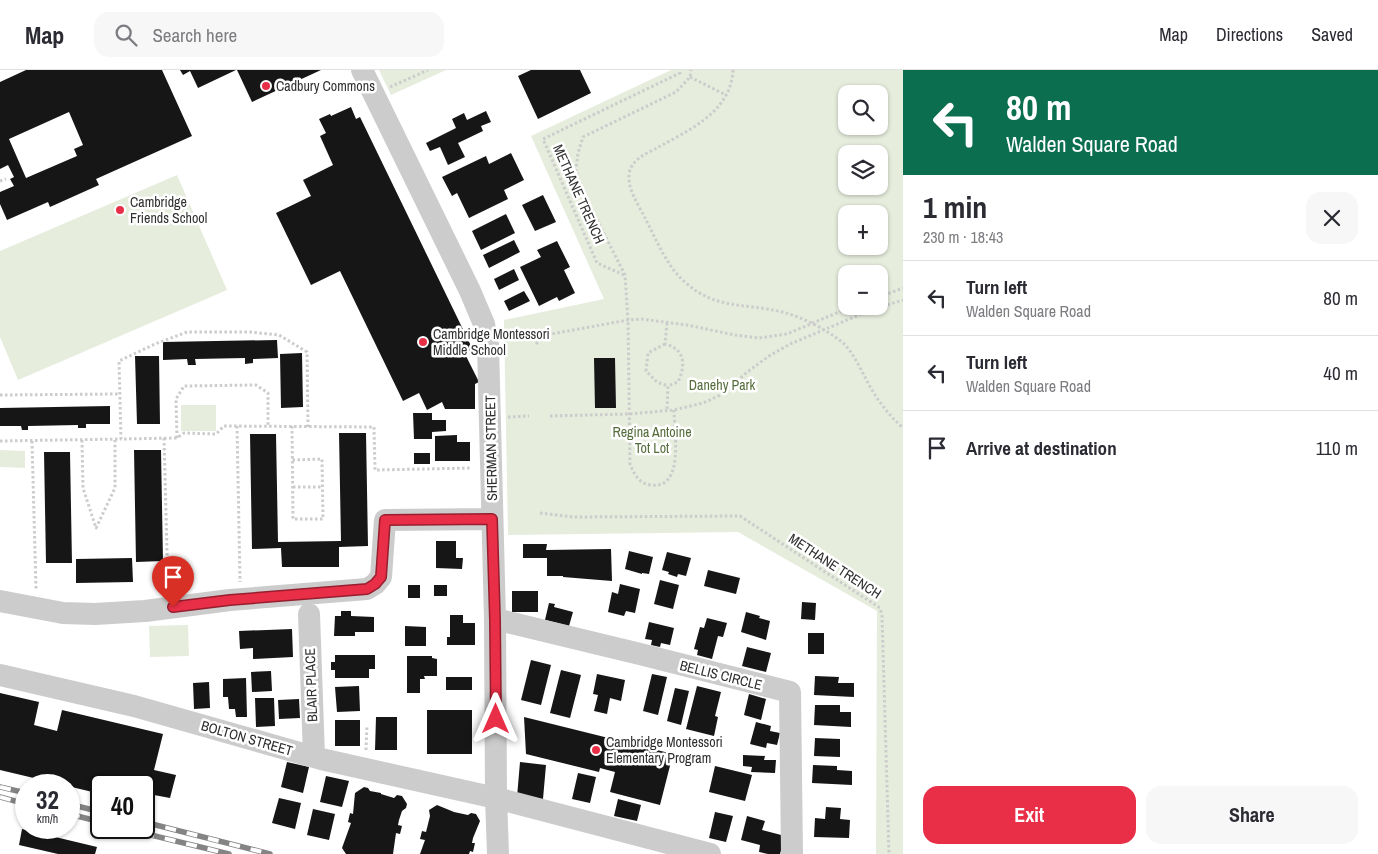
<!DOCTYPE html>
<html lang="en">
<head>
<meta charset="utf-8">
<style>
  body { margin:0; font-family:"Archivo Narrow",sans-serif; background:#f7f7f7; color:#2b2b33; height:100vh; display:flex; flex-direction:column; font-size:19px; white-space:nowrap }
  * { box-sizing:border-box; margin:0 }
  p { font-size:16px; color:#7c7c81 }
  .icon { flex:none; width:28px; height:28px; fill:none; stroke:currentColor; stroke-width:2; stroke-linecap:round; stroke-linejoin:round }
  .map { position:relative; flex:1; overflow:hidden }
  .panel { display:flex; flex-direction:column; background:#fff; width:475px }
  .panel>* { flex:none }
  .hud { background:#0b6e4f; color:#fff; overflow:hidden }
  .buttons { position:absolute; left:838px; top:15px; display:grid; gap:10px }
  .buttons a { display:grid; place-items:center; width:50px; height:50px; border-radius:10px; background:#fff; box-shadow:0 1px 4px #0004; font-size:25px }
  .speed { position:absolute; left:15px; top:704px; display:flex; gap:10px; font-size:25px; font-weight:700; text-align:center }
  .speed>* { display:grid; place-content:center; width:65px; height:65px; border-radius:50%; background:#fff; box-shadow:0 1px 4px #0004; line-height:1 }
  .speed small { font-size:12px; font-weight:400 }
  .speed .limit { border:2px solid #111; border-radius:8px; background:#fff; color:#111 }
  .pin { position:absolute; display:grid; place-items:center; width:42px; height:42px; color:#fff; margin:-51px -21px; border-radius:50% 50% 50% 0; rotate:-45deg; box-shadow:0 0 5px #0007 }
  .pin .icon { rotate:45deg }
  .me { position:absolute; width:55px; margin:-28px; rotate:0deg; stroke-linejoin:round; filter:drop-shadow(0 0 4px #0008) }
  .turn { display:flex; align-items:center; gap:18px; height:105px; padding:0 20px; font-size:22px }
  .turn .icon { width:65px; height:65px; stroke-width:2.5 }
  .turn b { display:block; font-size:35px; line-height:42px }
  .round { display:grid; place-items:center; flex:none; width:52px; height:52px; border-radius:15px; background:#f7f7f7 }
  .head { display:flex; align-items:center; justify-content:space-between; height:85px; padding:0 20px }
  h1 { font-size:30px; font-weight:800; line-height:38px }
  .button { display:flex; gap:10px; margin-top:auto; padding:10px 20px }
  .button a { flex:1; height:58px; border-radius:15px; background:#e92e47; color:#fff; font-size:20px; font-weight:800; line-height:58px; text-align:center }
  .button a+a { background:#f7f7f7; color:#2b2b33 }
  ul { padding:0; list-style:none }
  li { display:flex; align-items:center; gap:15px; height:75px; padding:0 20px; border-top:1px solid #e1e1e2 }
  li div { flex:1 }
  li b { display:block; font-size:19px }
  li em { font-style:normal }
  header { display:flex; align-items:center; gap:30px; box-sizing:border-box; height:70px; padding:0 25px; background:#fff; border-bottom:1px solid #e1e1e2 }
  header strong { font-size:24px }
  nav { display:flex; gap:28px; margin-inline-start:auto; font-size:18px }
  .search { width:350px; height:45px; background:#f7f7f7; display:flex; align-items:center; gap:12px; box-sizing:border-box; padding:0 18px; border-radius:15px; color:#7c7c81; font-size:19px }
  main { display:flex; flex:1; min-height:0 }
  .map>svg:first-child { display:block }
  .green { fill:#e6eddd; fill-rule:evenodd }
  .building { fill:#161616; fill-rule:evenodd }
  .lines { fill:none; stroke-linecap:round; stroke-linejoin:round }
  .path { stroke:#ccc; stroke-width:3; stroke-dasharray:2.5 2.5; stroke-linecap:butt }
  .minor { stroke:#ccc; stroke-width:22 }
  .rail-casing { stroke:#848484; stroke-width:5.5 }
  .rail { stroke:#fff; stroke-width:4; stroke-dasharray:11; stroke-linecap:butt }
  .route-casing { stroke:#971e2e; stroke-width:12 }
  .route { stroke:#e92e47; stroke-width:9 }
  .poi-dot { fill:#e92e47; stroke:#fff; stroke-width:2 }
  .labels { text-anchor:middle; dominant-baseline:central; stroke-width:5; stroke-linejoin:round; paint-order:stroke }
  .poi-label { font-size:14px; fill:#2f2f2f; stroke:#fff; text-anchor:start }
  .street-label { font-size:14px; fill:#2f2f2f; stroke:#fff }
  .park-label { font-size:14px; fill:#556c3b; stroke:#fff }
</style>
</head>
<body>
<header>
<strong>Map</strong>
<div class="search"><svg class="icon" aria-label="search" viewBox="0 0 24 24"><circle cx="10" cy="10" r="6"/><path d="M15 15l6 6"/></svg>Search here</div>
<nav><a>Map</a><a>Directions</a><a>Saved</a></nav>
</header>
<main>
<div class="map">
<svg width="903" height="784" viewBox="0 0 903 784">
  <rect width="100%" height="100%" fill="#fff"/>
  <path class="green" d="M379 0H446L391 25Z
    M671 0H903V784H876L877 541 738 462 508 465 504 250 604 229 531 66ZM846 24H879V56H846ZM846 84H879V116H846ZM846 144H879V176H846ZM846 204H879V236H846Z
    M177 105 227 220 18 310 0 267V181Z
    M181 335H216V361H181Z
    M0 380 25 381V398L0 397Z
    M188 555 189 586 150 587 149 556Z"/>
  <path class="building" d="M26 0H162L192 66 96 109 99 115 50 137 48 132 7 150 0 134V122L14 116 10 109 14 107 8 95 0 99V12ZM69 42 83 75 74 79 77 86 26 108 9 69Z
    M180 0H236L198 18 190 1 183 5Z
    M237 0H321L252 32Z
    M531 0H580L591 23 538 49 518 6Z
    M351 37 356 49 360 47 473 280 465 284 479 312 475 314V339H445L442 332 427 340 419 323 403 331 340 201 311 215 276 143 311 126 303 110 333 95 320 66 326 63 319 49 330 44 331 46Z
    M486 41 491 52 481 56 483 61 458 73 465 87 448 95 440 77 430 81 426 73 456 58 452 49 464 43 467 50Z
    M511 83 524 110 504 120 508 129 469 148 457 123 452 126 442 107 486 86 489 94Z
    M543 125 556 152 535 161 522 135Z
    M506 144 515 163 481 180 472 161Z
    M514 170 520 182 489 198 483 185Z
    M557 171 570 197 564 200 575 223 559 231 557 227 539 236 520 197 541 187 537 180Z
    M514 199 519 210 499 220 494 209Z
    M524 221 530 231 509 241 504 231Z
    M277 270 278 288 253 289V293L245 294V288L195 289 196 295H188L187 289 163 290V272Z
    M302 283 303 337 281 338 280 284Z
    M135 286H159L160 354H137Z
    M594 288H615L616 338H595Z
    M110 336V354H86V358H78V355L28 356V360H22L21 356H0V338Z
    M413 343H432V350H446V361L432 362V369H414Z
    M339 363H366L368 476 339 477V497H282L281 478 252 479 250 364H276L278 472 341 471Z
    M457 365V372H470V391H435V366Z
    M134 380H161L163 491 136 492Z
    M44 382H70L72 493H46Z
    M414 383H430V394H414Z
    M436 471H456V488H463L462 499 436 498Z
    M523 474H547L546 480 611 479 612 511 563 507V506H547V488H523Z
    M629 481 653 487 649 504 642 503V504L625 499Z
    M667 482 691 488 686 506 678 504 677 507 668 504 669 502 662 500Z
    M132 488 133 512 76 513V489Z
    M708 500 740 508 736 524 704 516Z
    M660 510 679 515 673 539 654 534Z
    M620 514 640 519 635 543 626 541 624 546 608 542 612 522 618 524Z
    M408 515H420V528H408Z
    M434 515H447V526H434Z
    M512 521H538V542H512Z
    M802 532 816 533 815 550 801 549Z
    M549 533 555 534 554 537 573 542 569 556 545 550Z
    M341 541H351V546L374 547V562H355V566H334L335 546H341Z
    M746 542 760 546 759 548 770 551 766 570 741 562Z
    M450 545H463V553H475V575H447V567H450Z
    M707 548 727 553 723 567 718 566 712 589 697 585 698 580 694 579 700 557 704 558Z
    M649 552 674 558 670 575 661 573 660 577 651 575 652 570 645 569Z
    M405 556 426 557V576H405Z
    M292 559 293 587 253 589V578L240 579 239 561Z
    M808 563H824V584H808Z
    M747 577 771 583 766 602 742 596Z
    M335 585H375V599H369V608H335V600H331V592H335Z
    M407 586H432V588L437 589V606H424L425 609H420V623H407Z
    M531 590 551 595 541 635 521 630Z
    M561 600 581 605 570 648 550 643Z
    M271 601 272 621 252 622 251 602Z
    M597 604 625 610 621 631 610 628 607 644 594 641 598 625 593 624Z
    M652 604 667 607 658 645 643 641Z
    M815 606 839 607 838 613H854V627L814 625Z
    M446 607H472V620H446Z
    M246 608 247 647H236L235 639H229L228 627H223V609Z
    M209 612 210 638 194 639 193 613Z
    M359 616 360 641 337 642 335 617Z
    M697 616 721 622 715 646 718 647 714 666 686 659Z
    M675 618 689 621 681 655 667 651Z
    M0 623 39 632 34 655 57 661 62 640 163 664 154 700 176 705 170 728 154 725 152 736 144 734V715H101V724L0 700Z
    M749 624 766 629 761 650 744 645Z
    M255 628H274L275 656 256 657Z
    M299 629 300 648 279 649 278 630Z
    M815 635H840V642H851V657L814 655Z
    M427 640H472V684H427Z
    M376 647H397V680H375Z
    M524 647 673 684 660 735 610 722 615 702 600 698 599 702 526 684Z
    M335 650H360V676H335Z
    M756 652 771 656 770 661 780 663 777 675 767 673 766 678 750 674Z
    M815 668 840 669V687L814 686Z
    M743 685 765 686 764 690H776L775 703 751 702 752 697 743 696Z
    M287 692 309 697 303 723 281 717Z
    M520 692 546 695 543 729 517 727Z
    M813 695 837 696V700L852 701V715L812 713Z
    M715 696 752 705 745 731 709 722Z
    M578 703 596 707 590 733 572 729Z
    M326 706 349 711 342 737 320 732Z
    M364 717 368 718 370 721 381 723V724L394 728 397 725 402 726 407 734 406 738 402 741 399 750 398 755 402 756 400 764 396 763 393 784H346L342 778 351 753 348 752 350 743 353 744 355 723Z
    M279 728 301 733 295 759 272 753Z
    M618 729 641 735 637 751 614 746Z
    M437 735 454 742 468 745 471 743 476 744 480 751 473 768 472 773H475L473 782 470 781 469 784H420L425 770 420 769 422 761 426 762 430 746 429 740Z
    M826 737 841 738 840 749 850 750 849 768 814 767 815 748 825 749Z
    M313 739 335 744 329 770 307 765Z
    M715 742 733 746 726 772 709 768Z
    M747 746 765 751 762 760 785 766 780 784H768L759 782 760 775 741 770Z
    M22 759 97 777 95 784H58L19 775Z"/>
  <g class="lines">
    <path class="path" d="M733 0C731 43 687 61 655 79 645 84 634 89 630 100 625 117 639 135 646 150 657 171 667 197 686 213 716 240 747 233 782 242 803 247 825 259 842 272 854 282 864 307 872 320 881 335 891 347 903 358
      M690 7 726 25
      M390 17 428 0
      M0 111 6 109
      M624 205 597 193 543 69 680 3 679 0
      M879 227 903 218
      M667 253 665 274C685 279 686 295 678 312L668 316
      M536 274 546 265 628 250 641 249 687 255 735 265 759 268 787 264 853 236
      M665 274 648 283 646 301 657 312 668 316 667 340
      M0 325 120 324
      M674 340C674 360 685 420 651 415 639 414 634 404 630 394L628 250 625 205 581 118 576 100 578 83 583 67 676 22 690 7 691 0
      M550 346 629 344 674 340 703 333 723 324 746 303 769 286 790 274 871 240 903 230
      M508 347 529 346
      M237 356 240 512
      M292 356 293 449H323L322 389 292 390
      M308 357 307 282 279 265 250 262H187L155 274 119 291 121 369 177 368 184 363 216 364 224 356 374 357 375 400 472 398
      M164 368 168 519
      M177 368 176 329 184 316 256 315 268 323V356
      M82 370 83 418 96 458 115 418V370
      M0 371 121 369
      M32 371 36 519
      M293 417H322
      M540 443 573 447 740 446 880 538 882 546 889 784
      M366 680 367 655"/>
    <path class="minor" d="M362 0 470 221 484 254 488 275 495 549 496 728 498 784
      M0 531 63 543 95 544 145 541 230 530 367 519 375 514 381 507 385 450 492 449
      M309 544 314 687
      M495 549 640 584 790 622 792 784
      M0 605 134 636 321 689 496 728 710 784"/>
    <g class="rail-casing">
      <path id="rail" d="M0 717 26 723
        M0 727 26 734
        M69 734 101 742
        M69 744 101 752
        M144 752 270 784
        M122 758 229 784"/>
    </g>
    <use href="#rail" class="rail"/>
  </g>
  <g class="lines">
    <g class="route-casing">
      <path id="route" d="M173 537 230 530 367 519 375 514 381 507 385 450 492 449 495 550 496 649"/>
    </g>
    <use href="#route" class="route"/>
  </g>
  <g class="poi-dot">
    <circle cx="266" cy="16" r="5"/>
    <circle cx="120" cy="140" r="5"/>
    <circle cx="423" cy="272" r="5"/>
    <circle cx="596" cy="680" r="5"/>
  </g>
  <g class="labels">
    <g class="poi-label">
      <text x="276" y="16">Cadbury Commons</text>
      <text x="130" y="132">Cambridge<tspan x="130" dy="16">Friends School</tspan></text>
      <text x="433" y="264">Cambridge Montessori<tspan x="433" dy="16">Middle School</tspan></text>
      <text x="606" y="672">Cambridge Montessori<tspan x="606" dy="16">Elementary Program</tspan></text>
    </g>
    <g class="street-label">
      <text transform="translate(579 124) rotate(66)">METHANE TRENCH</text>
      <text transform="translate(491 378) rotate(-91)">SHERMAN STREET</text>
      <text transform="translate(835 496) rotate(33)">METHANE TRENCH</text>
      <text transform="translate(721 605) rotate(14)">BELLIS CIRCLE</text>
      <text transform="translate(311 615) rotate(-92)">BLAIR PLACE</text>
      <text transform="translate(247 668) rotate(16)">BOLTON STREET</text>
    </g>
    <g class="park-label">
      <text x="722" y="315">Danehy Park</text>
      <text x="652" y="362">Regina Antoine<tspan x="652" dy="16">Tot Lot</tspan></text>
    </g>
  </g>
</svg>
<div class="buttons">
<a><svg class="icon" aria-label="search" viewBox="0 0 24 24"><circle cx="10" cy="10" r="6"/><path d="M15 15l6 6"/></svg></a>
<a><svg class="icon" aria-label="layers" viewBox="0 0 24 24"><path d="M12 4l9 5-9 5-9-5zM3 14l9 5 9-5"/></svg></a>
<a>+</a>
<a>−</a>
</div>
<div class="speed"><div>32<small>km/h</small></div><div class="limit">40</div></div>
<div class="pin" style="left:173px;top:537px;background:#d93025"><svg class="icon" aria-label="arrive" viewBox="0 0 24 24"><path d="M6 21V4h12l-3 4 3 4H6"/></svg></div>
<svg class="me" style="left:496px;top:649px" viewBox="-20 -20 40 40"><path d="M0-17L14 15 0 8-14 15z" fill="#e92e47" stroke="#fff" stroke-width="4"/></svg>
</div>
<section class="panel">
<div class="hud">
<div class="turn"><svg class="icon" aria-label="left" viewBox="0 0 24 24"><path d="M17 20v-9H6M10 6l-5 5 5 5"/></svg><div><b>80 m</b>Walden Square Road</div></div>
</div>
<div class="head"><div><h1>1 min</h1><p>230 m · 18:43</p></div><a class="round"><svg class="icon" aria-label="close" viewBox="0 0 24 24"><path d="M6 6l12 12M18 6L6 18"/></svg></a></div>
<ul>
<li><svg class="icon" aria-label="left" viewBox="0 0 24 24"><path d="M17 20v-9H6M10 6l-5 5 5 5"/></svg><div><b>Turn left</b><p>Walden Square Road</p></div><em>80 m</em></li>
<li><svg class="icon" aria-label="left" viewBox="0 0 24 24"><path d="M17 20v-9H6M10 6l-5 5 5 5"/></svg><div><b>Turn left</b><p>Walden Square Road</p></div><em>40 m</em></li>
<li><svg class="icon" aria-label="arrive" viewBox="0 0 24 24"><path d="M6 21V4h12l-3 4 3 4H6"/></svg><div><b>Arrive at destination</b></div><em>110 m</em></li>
</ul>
<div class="button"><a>Exit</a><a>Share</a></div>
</section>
</main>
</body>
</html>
